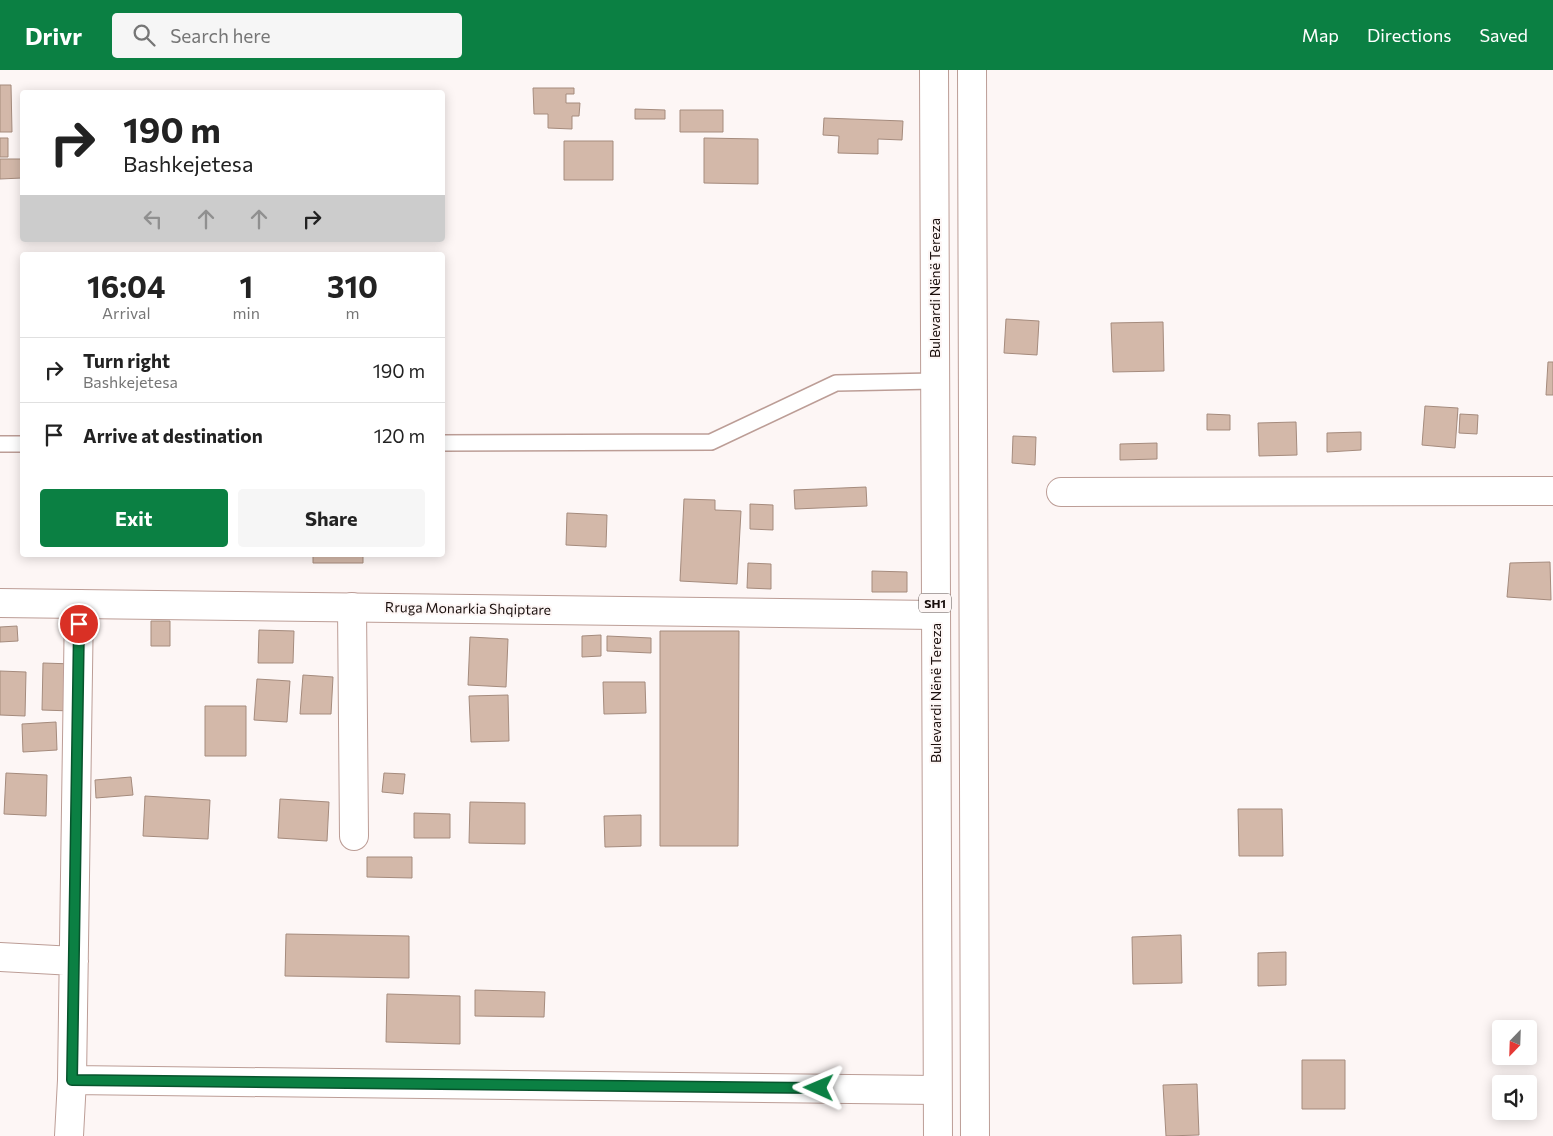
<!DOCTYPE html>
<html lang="en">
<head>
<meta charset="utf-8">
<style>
  body { margin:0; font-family:Commissioner,sans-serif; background:#f6f6f6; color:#222; height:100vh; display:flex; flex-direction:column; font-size:19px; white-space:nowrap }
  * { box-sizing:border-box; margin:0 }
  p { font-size:16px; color:#767676 }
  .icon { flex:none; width:28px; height:28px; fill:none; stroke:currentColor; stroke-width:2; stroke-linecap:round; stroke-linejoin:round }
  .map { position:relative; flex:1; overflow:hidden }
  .drawer { position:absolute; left:20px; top:182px; width:425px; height:305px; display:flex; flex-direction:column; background:#fff; border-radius:5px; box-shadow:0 2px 12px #0003 }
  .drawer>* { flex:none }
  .guide { position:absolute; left:20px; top:20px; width:425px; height:152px; border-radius:5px; box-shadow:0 2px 12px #0003; background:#fff; color:#222; overflow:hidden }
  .needle { width:32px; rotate:203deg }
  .buttons { position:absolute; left:1492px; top:950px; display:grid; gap:10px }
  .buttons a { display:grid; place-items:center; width:45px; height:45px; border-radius:5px; background:#fff; box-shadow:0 2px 12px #0003; font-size:25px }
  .pin { position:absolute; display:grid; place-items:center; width:42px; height:42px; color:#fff; margin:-21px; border:2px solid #fff; border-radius:50%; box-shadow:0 1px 5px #0007 }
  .me { position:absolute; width:55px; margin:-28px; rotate:271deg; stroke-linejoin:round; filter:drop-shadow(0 0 4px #0008) }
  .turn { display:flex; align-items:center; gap:18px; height:105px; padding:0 20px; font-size:22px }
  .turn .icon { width:65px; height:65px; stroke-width:2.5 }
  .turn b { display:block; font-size:35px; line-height:42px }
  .lanes { display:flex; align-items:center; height:48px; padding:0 20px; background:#0003; justify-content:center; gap:25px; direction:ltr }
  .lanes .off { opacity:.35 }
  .eta { display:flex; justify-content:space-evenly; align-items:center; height:85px; text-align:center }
  .eta b { font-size:30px; font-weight:700; line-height:35px }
  .button { display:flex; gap:10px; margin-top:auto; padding:10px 20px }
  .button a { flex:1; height:58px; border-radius:5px; background:#0b8043; color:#fff; font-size:20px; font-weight:700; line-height:58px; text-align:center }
  .button a+a { background:#f6f6f6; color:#222 }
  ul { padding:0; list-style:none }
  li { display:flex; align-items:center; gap:15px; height:65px; padding:0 20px; border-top:1px solid #e0e0e0 }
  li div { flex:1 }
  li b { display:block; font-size:19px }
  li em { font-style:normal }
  header { display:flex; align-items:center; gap:30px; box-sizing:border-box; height:70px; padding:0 25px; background:#0b8043; color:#fff }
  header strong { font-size:24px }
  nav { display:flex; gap:28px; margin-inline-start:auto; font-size:18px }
  .search { width:350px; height:45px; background:#f6f6f6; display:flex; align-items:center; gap:12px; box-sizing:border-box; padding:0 18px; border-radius:5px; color:#767676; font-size:19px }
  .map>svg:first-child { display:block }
  .building { fill:#d3b8a9; stroke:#a58b7d }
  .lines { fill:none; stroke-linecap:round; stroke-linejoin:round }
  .lane-casing { stroke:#bc9d96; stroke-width:18 }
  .street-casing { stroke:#bc9d96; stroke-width:30 }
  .secondary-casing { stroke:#bc9d96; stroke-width:30 }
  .primary-casing { stroke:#bc9d96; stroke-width:30 }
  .lane { stroke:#fff; stroke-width:15 }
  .street { stroke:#fff; stroke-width:28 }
  .secondary { stroke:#fff; stroke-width:28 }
  .primary { stroke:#fff; stroke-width:28 }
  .route-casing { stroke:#07532c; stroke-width:12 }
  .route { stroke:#0b8043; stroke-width:9 }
  .labels { text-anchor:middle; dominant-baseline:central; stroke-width:4; stroke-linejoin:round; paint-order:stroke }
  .shield { fill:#fdf6f5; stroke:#5d5452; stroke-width:1 }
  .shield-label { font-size:12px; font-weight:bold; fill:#190e0c }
  .street-label { font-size:14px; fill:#190e0c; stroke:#fdf6f5 }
</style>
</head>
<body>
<header>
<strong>Drivr</strong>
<div class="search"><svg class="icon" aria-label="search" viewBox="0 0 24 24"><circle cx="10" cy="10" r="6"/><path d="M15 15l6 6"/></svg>Search here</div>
<nav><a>Map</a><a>Directions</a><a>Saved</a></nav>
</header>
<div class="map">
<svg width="1553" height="1066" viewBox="0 0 1553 1066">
  <rect width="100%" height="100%" fill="#fdf6f5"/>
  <path class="building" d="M0 15H11L12 62H0Z
    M533 18H574V24H566V33H580L579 46H572V59L548 58V44H534Z
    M635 39 665 40V49H635Z
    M680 40H723V62H680Z
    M824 48 903 51 902 70 878 69V84L838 83 839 66 823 65Z
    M0 68H8V87H0Z
    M704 68 758 69V114L704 113Z
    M564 71H613V110H564Z
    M0 89H22V108L0 109Z
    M1006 249 1039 251 1037 285 1004 283Z
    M1163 252 1164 301 1113 302 1111 253Z
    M1548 292H1553V325H1546Z
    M1425 336 1458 338 1455 378 1422 375Z
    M1207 344 1230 345V360H1207Z
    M1460 344 1478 345 1477 364 1459 363Z
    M1296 352 1297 385 1259 386 1258 353Z
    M1361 362V380L1327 382V363Z
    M1013 366 1036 367 1035 395 1012 393Z
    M1157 373V389L1120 390V374Z
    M866 417 867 436 795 439 794 420Z
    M684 429 715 430V440L741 441 737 514 680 511Z
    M750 434 773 435V460L750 459Z
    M567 443 607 445 606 477 566 475Z
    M313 485H363V493H313Z
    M1550 492 1551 530 1507 527 1510 493Z
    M748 493 771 494V519L747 518Z
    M872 501 907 502V522H872Z
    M151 551H170V576H151Z
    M17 556 18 571 0 572V557Z
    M259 560 294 561 293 593H258Z
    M660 561H739L738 776H660Z
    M601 565V586L582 587V566Z
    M607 566 651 568V583L607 581Z
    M470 567 508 569 506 617 468 615Z
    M43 593 73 594 72 641 42 640Z
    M0 601 26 602 25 646 0 645Z
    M303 605 333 607 331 644H300Z
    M257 609 290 611 287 652 254 650Z
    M603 612H645L646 643 604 644Z
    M508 625 509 671 471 672 469 626Z
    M205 636H246V686H205Z
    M56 652 57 680 23 682 22 654Z
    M6 703 47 705 46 746 4 744Z
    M384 703 405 704 403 724 382 722Z
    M131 707 133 725 96 728 95 710Z
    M145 726 210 730 208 769 143 766Z
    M280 729 329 732 327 771 278 768Z
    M470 732 525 733V774L469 773Z
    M1238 739H1282L1283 786H1239Z
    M414 743 450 744V768H414Z
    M641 745V776L605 777 604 746Z
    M367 787H412V808L367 807Z
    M286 864 409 866V908L285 906Z
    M1181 865 1182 913 1133 914 1132 867Z
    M1286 882V915L1258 916V883Z
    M475 920 545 922 544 947 475 946Z
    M387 924 460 926V974L386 972Z
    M1302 990H1345V1039H1302Z
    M1197 1014 1199 1065 1166 1066 1163 1015Z"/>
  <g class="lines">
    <g class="lane-casing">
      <path id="lane" d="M442 373 711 372 836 313 934 311
        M0 374H22"/>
    </g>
    <g class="street-casing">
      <path id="street" d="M1061 422 1553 421
        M352 537 354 766
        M0 887 74 891
        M72 1010 937 1020
        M69 1066 72 1010 79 534"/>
    </g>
    <g class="secondary-casing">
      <path id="secondary" d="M0 533 935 545"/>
    </g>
    <g class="primary-casing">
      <path id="primary" d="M934 0 938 1066
        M972 0 975 1066"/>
    </g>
    <use href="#lane" class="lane"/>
    <use href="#street" class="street"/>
    <use href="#secondary" class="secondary"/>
    <use href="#primary" class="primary"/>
  </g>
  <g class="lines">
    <g class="route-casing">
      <path id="route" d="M79 554 72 1010 819 1018"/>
    </g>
    <use href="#route" class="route"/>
  </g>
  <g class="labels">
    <rect class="shield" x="919" y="523.5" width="32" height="19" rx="4"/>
    <g class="shield-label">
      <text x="935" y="533">SH1</text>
    </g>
    <g class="street-label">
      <text transform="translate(934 218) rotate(-90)">Bulevardi Nënë Tereza</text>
      <text transform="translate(468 538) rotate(1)">Rruga Monarkia Shqiptare</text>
      <text transform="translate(935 623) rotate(-90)">Bulevardi Nënë Tereza</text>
    </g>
  </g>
</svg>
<div class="buttons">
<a><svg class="needle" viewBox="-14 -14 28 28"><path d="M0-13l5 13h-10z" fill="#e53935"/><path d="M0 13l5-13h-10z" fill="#767676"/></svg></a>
<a><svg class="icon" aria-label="sound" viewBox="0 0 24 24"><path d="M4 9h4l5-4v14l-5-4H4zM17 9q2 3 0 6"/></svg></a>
</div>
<div class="pin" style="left:79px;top:554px;background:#d93025"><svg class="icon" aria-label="arrive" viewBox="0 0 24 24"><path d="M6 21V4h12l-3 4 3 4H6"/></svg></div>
<svg class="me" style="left:819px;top:1018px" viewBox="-20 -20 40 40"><path d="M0-17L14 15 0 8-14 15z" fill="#0b8043" stroke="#fff" stroke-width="4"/></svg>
<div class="guide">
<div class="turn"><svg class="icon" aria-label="right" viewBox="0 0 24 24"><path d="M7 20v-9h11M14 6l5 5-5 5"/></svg><div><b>190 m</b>Bashkejetesa</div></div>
<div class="lanes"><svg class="icon off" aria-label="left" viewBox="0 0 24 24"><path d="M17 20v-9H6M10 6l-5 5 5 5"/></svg><svg class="icon off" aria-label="ahead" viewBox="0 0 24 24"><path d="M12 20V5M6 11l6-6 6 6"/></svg><svg class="icon off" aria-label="ahead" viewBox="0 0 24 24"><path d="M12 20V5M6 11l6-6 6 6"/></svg><svg class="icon" aria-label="right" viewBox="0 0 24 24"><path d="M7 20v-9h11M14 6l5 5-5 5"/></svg></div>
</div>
<section class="drawer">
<div class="eta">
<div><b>16:04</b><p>Arrival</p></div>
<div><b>1</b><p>min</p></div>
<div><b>310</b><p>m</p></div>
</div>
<ul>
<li><svg class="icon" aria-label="right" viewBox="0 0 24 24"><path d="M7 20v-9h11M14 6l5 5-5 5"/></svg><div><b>Turn right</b><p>Bashkejetesa</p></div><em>190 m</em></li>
<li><svg class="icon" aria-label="arrive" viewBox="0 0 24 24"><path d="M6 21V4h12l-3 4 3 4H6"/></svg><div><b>Arrive at destination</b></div><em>120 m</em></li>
</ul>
<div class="button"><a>Exit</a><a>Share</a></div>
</section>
</div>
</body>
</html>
